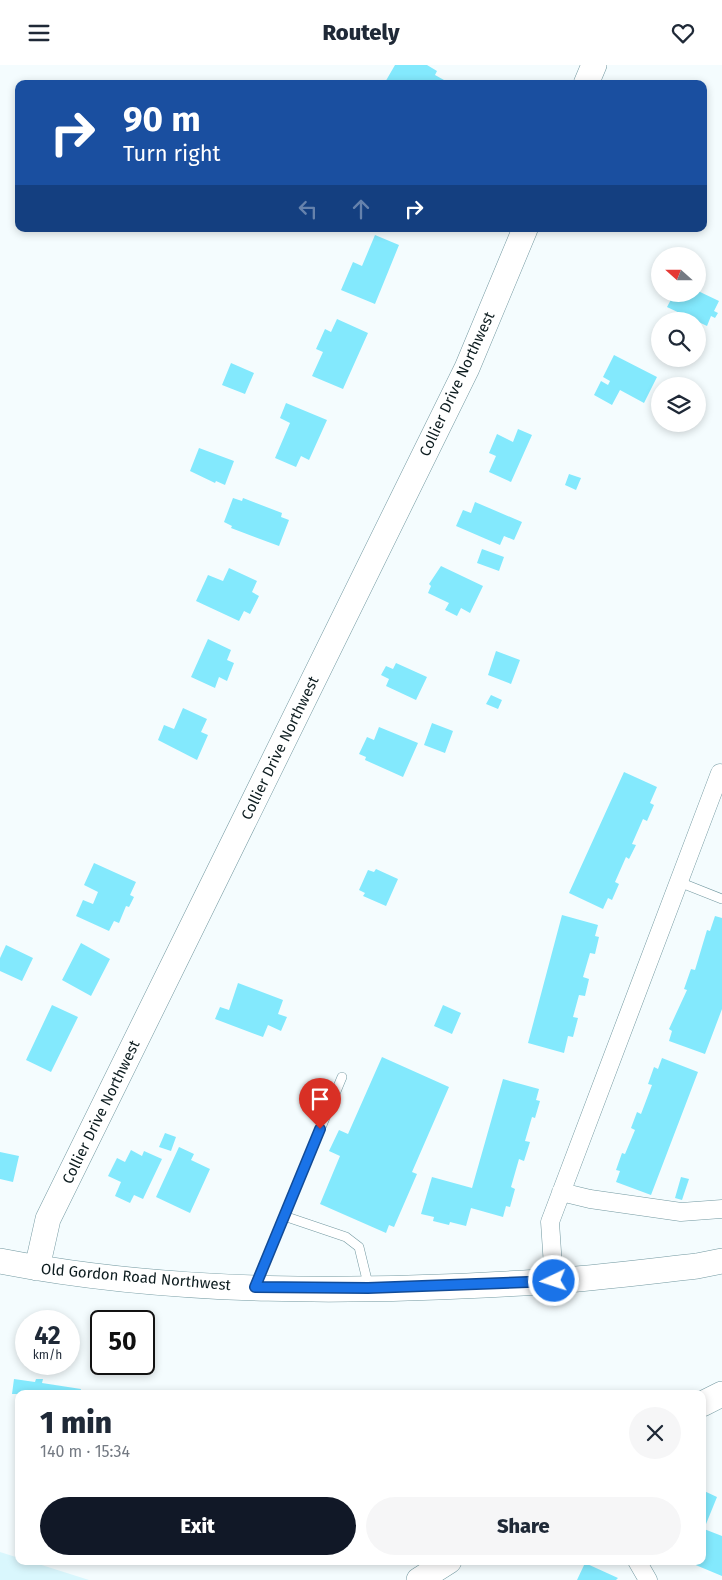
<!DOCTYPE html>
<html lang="en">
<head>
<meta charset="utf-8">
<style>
  body { margin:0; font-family:"Fira Sans",sans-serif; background:#f6f6f7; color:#1f2937; height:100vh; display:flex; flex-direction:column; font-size:19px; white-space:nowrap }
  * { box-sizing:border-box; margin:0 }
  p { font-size:16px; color:#747a83 }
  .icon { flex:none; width:28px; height:28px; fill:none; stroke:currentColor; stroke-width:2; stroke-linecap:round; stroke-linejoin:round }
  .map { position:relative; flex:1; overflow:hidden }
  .drawer { position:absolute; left:15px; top:1325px; width:691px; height:175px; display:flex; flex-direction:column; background:#fff; border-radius:10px; box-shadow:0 2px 8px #0003 }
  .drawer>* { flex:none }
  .top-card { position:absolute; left:15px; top:15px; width:692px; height:152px; border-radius:10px; box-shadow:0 2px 8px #0003; background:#1a4fa0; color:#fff; overflow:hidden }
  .needle { width:32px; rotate:291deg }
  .tools { position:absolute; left:651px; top:182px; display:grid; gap:10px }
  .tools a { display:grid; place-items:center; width:55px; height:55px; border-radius:50%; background:#fff; box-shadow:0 2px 8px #0003; font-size:25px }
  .speed { position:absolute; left:15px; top:1245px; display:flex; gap:10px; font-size:25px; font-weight:700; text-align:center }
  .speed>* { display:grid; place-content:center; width:65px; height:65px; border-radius:50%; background:#fff; box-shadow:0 2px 8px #0003; line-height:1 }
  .speed small { font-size:12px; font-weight:400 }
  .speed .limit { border:2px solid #111; border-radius:8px; background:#fff; color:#111 }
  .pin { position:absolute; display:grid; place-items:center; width:42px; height:42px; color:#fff; margin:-51px -21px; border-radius:50% 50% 50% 0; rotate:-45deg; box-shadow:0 0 5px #0007 }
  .pin .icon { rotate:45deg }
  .me { position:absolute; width:55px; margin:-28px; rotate:266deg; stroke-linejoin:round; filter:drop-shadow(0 0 4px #0008) }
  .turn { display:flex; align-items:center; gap:18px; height:105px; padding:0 25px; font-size:22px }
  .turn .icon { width:65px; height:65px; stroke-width:2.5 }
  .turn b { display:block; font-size:35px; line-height:42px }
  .lanes { display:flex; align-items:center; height:48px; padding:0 25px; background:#0003; justify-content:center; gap:25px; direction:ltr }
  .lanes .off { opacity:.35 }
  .round { display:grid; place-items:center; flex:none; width:52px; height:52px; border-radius:26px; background:#f6f6f7 }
  .summary { display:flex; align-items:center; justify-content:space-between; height:85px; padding:0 25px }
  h1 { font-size:30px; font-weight:800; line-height:38px }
  .button { display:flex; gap:10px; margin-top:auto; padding:10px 25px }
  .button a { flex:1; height:58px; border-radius:30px; background:#111827; color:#fff; font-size:20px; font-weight:800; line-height:58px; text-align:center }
  .button a+a { background:#f6f6f7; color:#1f2937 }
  header { display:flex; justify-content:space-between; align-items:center; height:65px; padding:0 25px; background:#fff; font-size:22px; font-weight:800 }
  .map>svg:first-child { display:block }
  .built { fill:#d9f7fd }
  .building { fill:#83e9fd }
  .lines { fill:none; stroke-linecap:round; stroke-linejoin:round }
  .lane-casing { stroke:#7399a1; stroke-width:10 }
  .street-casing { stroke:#7399a1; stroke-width:19 }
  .secondary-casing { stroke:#7399a1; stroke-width:26 }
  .lane { stroke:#fff; stroke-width:9 }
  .street { stroke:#fff; stroke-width:18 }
  .secondary { stroke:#fff; stroke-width:25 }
  .route-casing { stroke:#114b97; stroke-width:12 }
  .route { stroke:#1a73e8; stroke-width:9 }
  .labels { text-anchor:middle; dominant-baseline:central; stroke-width:4; stroke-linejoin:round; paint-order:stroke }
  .street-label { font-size:15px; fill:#0d1c1f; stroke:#fff }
</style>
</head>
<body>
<header><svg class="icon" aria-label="menu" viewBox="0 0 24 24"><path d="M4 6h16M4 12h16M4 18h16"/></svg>Routely<svg class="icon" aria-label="heart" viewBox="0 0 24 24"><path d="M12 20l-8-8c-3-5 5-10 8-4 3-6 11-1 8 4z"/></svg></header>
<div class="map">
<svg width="722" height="1515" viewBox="0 0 722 1515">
  <rect width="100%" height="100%" fill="#f4fcfe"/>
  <path class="built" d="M0 1487 19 1493V1496H29L89 1515H0Z"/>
  <path class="building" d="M395 0H427L437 6 435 10 444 15 442 19H384Z
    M375 170 399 180 375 239 341 225 353 197 362 201Z
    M698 226 719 236 714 246 718 248 715 253 711 251 707 261 667 242 674 229H698Z
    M337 254 368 268 343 324 312 311 323 287 316 284 325 264 331 267Z
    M614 290 657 312 644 338 620 325 612 340 594 330 601 316 608 320 610 316 603 312Z
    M231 298 254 308 245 329 222 320Z
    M286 338 327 355 309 395 301 391 296 402 275 393 290 358 280 353Z
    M518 364 532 370 511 417 489 407 496 391 489 388 497 369 513 377Z
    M199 383 234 396 225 420 216 416 215 418 190 406Z
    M569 409 581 413 576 425 565 420Z
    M233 433 242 436 243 433 282 448 281 452 289 455 279 481 231 463 232 461 224 457Z
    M475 437 522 457 514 475 504 471 500 480 456 461 463 445 471 448Z
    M482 484 504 492 499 506 477 498Z
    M441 501 483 521 470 548 461 543 457 551 445 545 449 538 428 528 431 521 429 519Z
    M229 503 257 516 252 527 259 531 250 549 244 546 239 556 196 536 208 510 223 516Z
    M208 574 231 585 227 595 234 598 227 616 219 612 215 623 191 612Z
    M496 586 520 595 511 619 488 610Z
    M396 598 427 612 416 635 386 621 389 614 381 610 386 601 393 604Z
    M491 630 502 635 498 644 486 639Z
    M183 643 207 654 201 667 208 670 197 695 158 675 164 660 174 664Z
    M432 658 453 666 445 688 424 680Z
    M379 662 418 678 403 712 365 695 366 692 359 689 367 672 374 675Z
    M624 707 657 722 650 738 654 740 647 756 643 754 632 779 636 780 629 794 626 792 615 817 619 819 612 835 608 833 603 844 569 828Z
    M94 798 136 817 130 830 134 832 129 842 126 841 119 858 114 856 109 866 76 851 83 835 93 839 98 827 84 820Z
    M376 804 398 814 386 841 363 831 365 828 359 825 368 805 374 807Z
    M562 850 598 860 595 871 599 872 595 889 590 888 583 912 589 914 585 931 579 930 573 952 578 953 573 972 568 971 564 988 528 978Z
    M715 851 722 853V944L705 989 669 976 672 966 669 964 687 925 684 924 691 904 695 905 707 865 710 866Z
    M81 878 110 894 91 931 62 915Z
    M6 880 33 893 22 916 0 906V893Z
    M238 918 283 935 278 949 287 952 281 966 268 960 263 972 215 954 220 942 229 945Z
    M52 940 78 952 51 1007 26 995Z
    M443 940 461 948 452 969 434 961Z
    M382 992 449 1022 412 1107 417 1109 394 1162 389 1160 386 1168 320 1139 340 1091 329 1086 339 1065 348 1069Z
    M662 993 698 1007 651 1130 616 1117 620 1106 616 1105 622 1088 625 1089 635 1065 631 1063 637 1047 641 1049 652 1020 648 1019 654 1002 658 1004Z
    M503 1014 539 1024 536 1035 540 1036 535 1053 532 1052 525 1076 530 1077 524 1096 519 1094 511 1122 515 1124 510 1142 506 1141 503 1152 471 1143 466 1161 450 1157 449 1160 433 1156 434 1152 421 1149 432 1112 472 1123Z
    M165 1068 176 1072 171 1086 159 1082Z
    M179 1082 194 1089 191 1095 210 1104 190 1148 156 1132Z
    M131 1085 142 1091 144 1086 162 1094 143 1134 134 1130 130 1138 115 1131 121 1117 108 1111 117 1093 125 1097Z
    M0 1087 19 1091 13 1117 0 1114Z
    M681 1112 689 1114 682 1135 675 1133Z
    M14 1314 35 1317 36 1314H43L42 1318 81 1324 80 1329H12Z
    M702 1425 717 1432 704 1464 722 1471V1511L686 1496H702Z
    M585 1498 618 1513 616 1515H577Z"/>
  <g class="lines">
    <g class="lane-casing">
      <path id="lane" d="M679 817 722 834
        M284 1151 346 1172 359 1182 369 1223
        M255 1221 342 1012"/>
    </g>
    <g class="street-casing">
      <path id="street" d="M561 1127 590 1134 681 1147 722 1144
        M554 1216 550 1157 720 708
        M637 1496 648 1515"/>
    </g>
    <g class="secondary-casing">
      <path id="secondary" d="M586 19 594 0
        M0 1196C174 1230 362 1228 539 1217 591 1214 644 1207 697 1201L722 1196
        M37 1203 48 1154 467 303 525 164
        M702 1339 722 1329
        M419 1515 449 1496"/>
    </g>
    <use href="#lane" class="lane"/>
    <use href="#street" class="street"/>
    <use href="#secondary" class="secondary"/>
  </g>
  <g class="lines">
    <g class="route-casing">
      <path id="route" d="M320 1064 255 1222 368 1223 554 1216"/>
    </g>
    <use href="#route" class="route"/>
  </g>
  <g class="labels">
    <g class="street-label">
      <text transform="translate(457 319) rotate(-65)">Collier Drive Northwest</text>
      <text transform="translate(280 683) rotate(-64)">Collier Drive Northwest</text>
      <text transform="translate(101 1047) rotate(-64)">Collier Drive Northwest</text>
      <text transform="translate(136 1212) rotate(5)">Old Gordon Road Northwest</text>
    </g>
  </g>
</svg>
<div class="tools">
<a><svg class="needle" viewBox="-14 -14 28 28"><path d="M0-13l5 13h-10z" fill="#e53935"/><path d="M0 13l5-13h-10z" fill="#747a83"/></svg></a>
<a><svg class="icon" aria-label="search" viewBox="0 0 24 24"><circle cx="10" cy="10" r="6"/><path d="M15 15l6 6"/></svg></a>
<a><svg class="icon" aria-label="layers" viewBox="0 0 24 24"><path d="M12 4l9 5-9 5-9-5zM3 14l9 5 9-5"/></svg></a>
</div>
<div class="speed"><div>42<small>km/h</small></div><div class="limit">50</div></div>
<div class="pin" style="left:320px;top:1064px;background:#d93025"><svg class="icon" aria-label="arrive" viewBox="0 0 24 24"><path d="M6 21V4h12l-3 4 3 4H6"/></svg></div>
<svg class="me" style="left:554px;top:1216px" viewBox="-20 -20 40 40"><circle r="17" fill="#1a73e8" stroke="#fff" stroke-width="3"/><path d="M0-11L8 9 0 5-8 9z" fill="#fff"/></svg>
<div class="top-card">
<div class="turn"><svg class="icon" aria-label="right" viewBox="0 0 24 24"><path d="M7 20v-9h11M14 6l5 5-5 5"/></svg><div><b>90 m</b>Turn right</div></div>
<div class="lanes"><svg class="icon off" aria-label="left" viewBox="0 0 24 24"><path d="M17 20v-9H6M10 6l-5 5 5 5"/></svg><svg class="icon off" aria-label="ahead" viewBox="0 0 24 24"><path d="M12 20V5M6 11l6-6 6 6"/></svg><svg class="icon" aria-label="right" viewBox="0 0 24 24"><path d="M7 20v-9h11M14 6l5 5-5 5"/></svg></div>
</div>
<section class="drawer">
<div class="summary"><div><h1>1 min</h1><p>140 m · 15:34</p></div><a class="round"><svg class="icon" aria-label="close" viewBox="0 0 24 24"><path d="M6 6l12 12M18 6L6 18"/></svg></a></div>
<div class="button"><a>Exit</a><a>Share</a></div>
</section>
</div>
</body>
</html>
